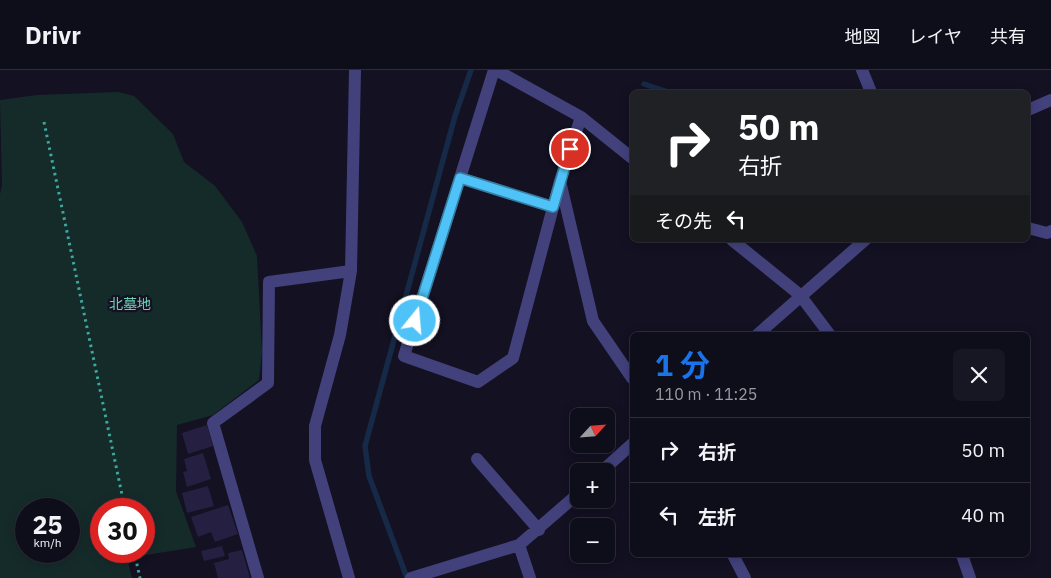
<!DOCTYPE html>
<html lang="ja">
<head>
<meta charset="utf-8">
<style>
  body { margin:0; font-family:"IBM Plex Sans","Noto Sans JP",sans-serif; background:#171623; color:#f1f3f6; height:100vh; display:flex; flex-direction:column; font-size:19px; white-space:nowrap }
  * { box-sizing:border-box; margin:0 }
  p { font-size:16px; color:#9b9ca2 }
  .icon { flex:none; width:28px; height:28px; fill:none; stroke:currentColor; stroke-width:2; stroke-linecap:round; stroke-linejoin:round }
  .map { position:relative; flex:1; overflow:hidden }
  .sheet { position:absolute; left:630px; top:262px; width:400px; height:225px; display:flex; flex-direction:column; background:#0e0d1a; border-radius:8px; box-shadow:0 2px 12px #0003,0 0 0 1px #2e2d39 }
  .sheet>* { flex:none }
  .top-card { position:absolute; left:630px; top:20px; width:400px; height:152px; border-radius:8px; box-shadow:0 2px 12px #0003,0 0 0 1px #2e2d39; background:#202124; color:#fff; overflow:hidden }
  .needle { width:32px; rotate:64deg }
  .fabs { position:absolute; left:570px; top:338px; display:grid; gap:10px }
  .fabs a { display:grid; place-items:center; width:45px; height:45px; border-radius:8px; background:#0e0d1a; box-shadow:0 2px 12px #0003,0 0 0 1px #2e2d39; font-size:25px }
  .speed { position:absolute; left:15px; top:428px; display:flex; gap:10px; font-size:25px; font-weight:700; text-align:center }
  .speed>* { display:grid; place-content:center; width:65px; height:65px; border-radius:50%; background:#0e0d1a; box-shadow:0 2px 12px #0003,0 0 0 1px #2e2d39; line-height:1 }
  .speed small { font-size:12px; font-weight:400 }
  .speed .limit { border:8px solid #d22; background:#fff; color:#111 }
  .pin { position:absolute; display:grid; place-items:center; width:42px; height:42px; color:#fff; margin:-21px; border:2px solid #fff; border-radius:50%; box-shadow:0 1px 5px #0007 }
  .me { position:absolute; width:55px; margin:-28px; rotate:17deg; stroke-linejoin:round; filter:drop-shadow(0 0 4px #0008) }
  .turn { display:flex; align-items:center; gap:18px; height:105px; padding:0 25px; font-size:22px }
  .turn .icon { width:65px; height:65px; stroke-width:2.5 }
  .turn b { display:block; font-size:35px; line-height:42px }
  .then { display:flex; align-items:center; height:48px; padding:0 25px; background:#0003; gap:10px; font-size:19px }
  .round { display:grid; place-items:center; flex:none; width:52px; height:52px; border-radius:8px; background:#171623 }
  .head { display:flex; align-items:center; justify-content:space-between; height:85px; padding:0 25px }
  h1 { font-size:30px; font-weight:700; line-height:38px; color:#1a73e8 }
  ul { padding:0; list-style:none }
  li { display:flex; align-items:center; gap:15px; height:65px; padding:0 25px; border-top:1px solid #2e2d39 }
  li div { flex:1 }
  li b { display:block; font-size:19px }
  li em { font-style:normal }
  header { display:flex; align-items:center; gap:30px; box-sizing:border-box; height:70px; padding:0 25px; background:#0e0d1a; border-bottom:1px solid #2e2d39 }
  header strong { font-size:24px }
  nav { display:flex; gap:28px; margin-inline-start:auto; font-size:18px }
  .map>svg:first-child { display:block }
  .green { fill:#152b2a; fill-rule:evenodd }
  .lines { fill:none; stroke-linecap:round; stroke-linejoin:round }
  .stream { stroke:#162a47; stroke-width:5.5 }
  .building { fill:#251f41 }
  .path { stroke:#3da89f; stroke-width:3; stroke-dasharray:2.5 4; stroke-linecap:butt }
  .minor { stroke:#42417c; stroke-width:12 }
  .route-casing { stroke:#337fa1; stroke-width:12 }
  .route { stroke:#4fc3f7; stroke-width:9 }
  .labels { text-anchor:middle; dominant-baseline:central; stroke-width:4.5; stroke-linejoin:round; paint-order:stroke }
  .park-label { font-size:14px; fill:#6bd2b5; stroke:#131122 }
</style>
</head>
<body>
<header>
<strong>Drivr</strong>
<nav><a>地図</a><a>レイヤ</a><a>共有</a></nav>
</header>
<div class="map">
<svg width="1051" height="508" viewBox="0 0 1051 508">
  <rect width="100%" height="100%" fill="#131122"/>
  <path class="green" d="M119 22 134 26 173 64 184 92 215 116 242 152 257 186 262 282 259 310 213 345 177 355 176 421 196 477 127 488 132 508H0V124L2 115 0 30 37 25ZM26 439H69V481H26ZM101 439H144V481H101Z"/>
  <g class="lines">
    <path class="stream" d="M644 14 668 22
      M407 508 369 406 365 376 455 46 471 0"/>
  </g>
  <path class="building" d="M207 355 213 376 188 384 182 363Z
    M203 383 211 409 187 417 183 402 187 401 184 389Z
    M208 416 214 436 187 443 182 423Z
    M228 435 238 464 215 472 211 462 198 467 191 447Z
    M222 476 225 486 204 491 201 481Z
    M242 480 250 508H218L214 493 229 489 228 483Z"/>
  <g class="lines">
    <path class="path" d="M44 52 125 439
      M134 481 140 508"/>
    <path class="minor" d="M494 0 404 286 478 312 513 288 560 111
      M496 0 581 47 632 88
      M862 0 871 22
      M1028 40 1051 30
      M581 47 560 111 593 251 632 308
      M460 108 553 137
      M1028 158 1047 163 1051 161
      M732 170 800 225 830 265
      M757 265 865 170
      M477 389 539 460
      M602 401 632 374
      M519 475 530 508
      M733 485 745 508
      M962 485 970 508
      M258 508 213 353 268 313 269 212 351 201
      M349 508 315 390V356L340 265 351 201 355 0
      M411 508 519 475 579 423"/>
  </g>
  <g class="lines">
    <g class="route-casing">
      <path id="route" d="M415 251 460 108 553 137 570 79"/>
    </g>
    <use href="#route" class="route"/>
  </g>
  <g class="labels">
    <g class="park-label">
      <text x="130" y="234">北墓地</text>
    </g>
  </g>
</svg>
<div class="fabs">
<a><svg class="needle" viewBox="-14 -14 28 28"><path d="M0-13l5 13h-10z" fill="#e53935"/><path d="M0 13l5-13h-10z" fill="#9b9ca2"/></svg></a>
<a>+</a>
<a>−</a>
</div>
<div class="speed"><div>25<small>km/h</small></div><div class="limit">30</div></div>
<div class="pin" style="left:570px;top:79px;background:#d93025"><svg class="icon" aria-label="arrive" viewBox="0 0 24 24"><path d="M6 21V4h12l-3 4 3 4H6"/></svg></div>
<svg class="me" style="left:415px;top:251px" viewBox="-20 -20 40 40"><circle r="17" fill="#4fc3f7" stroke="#fff" stroke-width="3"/><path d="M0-11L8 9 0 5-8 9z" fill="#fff"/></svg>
<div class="top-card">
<div class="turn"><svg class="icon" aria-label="right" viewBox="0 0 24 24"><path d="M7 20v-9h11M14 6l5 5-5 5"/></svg><div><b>50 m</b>右折</div></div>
<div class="then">その先<svg class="icon" aria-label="left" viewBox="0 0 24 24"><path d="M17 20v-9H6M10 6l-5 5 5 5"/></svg></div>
</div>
<section class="sheet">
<div class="head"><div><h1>1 分</h1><p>110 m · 11:25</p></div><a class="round"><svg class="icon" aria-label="close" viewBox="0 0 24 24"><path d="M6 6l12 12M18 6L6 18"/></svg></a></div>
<ul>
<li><svg class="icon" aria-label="right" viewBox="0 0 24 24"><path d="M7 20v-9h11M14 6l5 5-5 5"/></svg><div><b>右折</b></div><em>50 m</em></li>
<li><svg class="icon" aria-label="left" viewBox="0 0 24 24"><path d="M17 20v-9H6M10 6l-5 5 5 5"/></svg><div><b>左折</b></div><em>40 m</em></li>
</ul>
</section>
</div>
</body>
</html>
